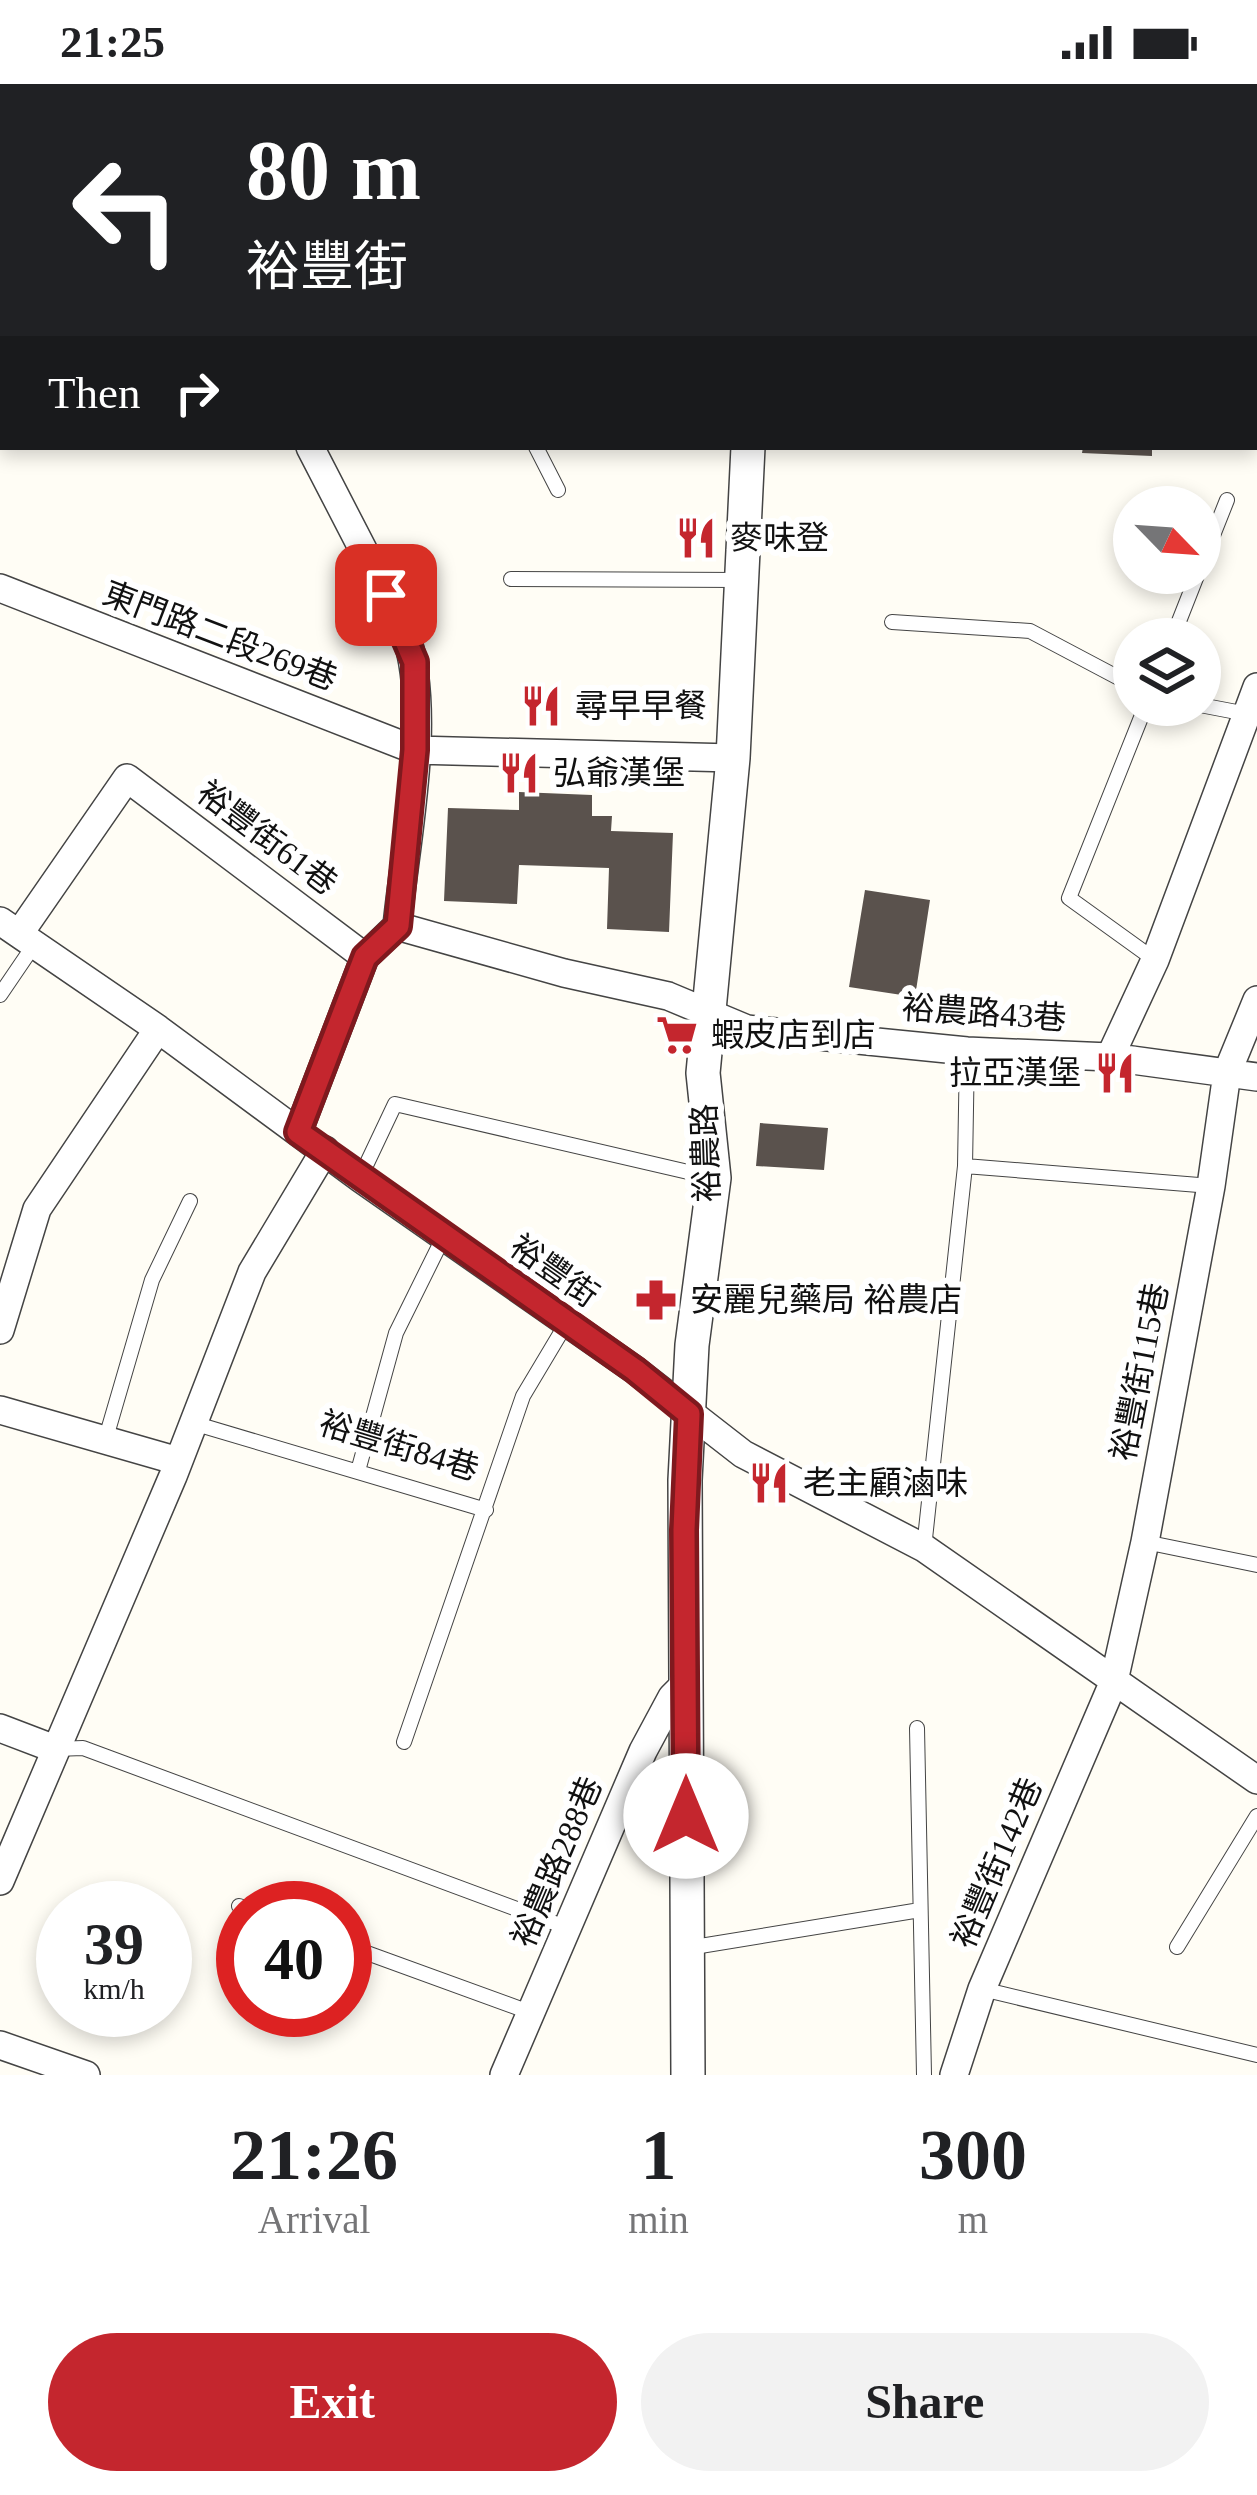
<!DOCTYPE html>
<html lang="en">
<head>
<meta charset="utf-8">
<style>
  body { margin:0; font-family:"Times New Roman","Noto Sans TC",serif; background:#f2f2f2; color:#202124; height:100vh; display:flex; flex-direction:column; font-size:45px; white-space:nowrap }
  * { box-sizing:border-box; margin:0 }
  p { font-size:39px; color:#757577 }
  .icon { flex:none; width:66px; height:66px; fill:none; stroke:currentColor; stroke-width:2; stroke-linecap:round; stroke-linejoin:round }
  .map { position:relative; height:1991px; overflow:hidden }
  .side { display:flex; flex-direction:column; background:#fff; flex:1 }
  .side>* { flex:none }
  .top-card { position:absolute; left:0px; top:0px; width:1257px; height:366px; box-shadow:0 6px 18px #0003; background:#202124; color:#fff; overflow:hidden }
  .needle { width:78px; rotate:115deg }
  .tools { position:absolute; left:1113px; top:402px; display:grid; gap:24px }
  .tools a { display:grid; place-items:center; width:108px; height:108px; border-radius:50%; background:#fff; box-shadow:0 6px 18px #0003; font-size:60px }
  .speed { position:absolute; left:36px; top:1797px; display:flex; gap:24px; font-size:60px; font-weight:700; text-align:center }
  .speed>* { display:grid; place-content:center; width:156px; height:156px; border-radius:50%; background:#fff; box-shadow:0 6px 18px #0003; line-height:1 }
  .speed small { font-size:30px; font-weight:400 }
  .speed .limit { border:18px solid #d22; background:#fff; color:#111 }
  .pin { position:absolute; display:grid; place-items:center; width:102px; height:102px; color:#fff; margin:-51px; border-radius:24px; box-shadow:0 6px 18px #0006 }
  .me { position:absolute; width:132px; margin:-66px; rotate:0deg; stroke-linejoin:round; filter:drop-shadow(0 0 9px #0008) }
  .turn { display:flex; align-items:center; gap:42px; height:252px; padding:0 48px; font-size:54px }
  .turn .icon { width:156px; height:156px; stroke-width:2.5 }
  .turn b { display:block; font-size:84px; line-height:102px }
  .then { display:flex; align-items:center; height:114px; padding:0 48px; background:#0003; gap:24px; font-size:45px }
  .eta { display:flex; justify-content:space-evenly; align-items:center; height:204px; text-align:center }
  .eta b { font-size:72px; font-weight:600; line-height:84px }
  .primary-button { display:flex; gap:24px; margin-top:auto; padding:24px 48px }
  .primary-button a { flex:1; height:138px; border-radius:72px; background:#c4262e; color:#fff; font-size:48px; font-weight:600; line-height:138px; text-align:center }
  .primary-button a+a { background:#f2f2f2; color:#202124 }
  .status { display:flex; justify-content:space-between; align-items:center; height:84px; padding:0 60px; background:#fff; direction:ltr }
  .status svg { height:33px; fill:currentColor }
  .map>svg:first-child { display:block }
  .building { fill:#5a524d }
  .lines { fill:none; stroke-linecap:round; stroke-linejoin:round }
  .service-casing { stroke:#444; stroke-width:16 }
  .minor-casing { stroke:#444; stroke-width:30 }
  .tertiary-casing { stroke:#444; stroke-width:36 }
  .secondary-casing { stroke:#333; stroke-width:42 }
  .service { stroke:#fff; stroke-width:14 }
  .minor { stroke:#fff; stroke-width:27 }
  .tertiary { stroke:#fff; stroke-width:33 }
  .secondary { stroke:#fff6b0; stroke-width:39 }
  .route-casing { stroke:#7f191e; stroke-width:30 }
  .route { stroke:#c4262e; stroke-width:21 }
  .labels { text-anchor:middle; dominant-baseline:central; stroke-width:12; stroke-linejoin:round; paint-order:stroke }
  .poi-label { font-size:33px; fill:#111; stroke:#fff; text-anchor:start }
  .street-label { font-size:33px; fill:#111; stroke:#fff }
</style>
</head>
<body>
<div class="status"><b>21:25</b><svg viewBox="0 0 49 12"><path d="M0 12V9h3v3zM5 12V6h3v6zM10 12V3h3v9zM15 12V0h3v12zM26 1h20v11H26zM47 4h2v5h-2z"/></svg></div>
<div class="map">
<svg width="1257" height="1991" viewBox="0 0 1257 1991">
  <rect width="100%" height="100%" fill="#fffdf5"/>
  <path class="building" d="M1083 363H1152V372L1082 369Z
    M519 708 592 711V732H612L611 747 673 749 669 848 607 845 609 784 519 781 517 820 444 817 448 724 519 726Z
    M865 806 930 816 915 913 849 903Z
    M760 1039 828 1044 824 1086 756 1082Z"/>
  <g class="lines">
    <g class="service-casing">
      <path id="service" d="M1101 3 1102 0
        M536 363 558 406
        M1200 484 1227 416
        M511 495 742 496
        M892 538 1030 547 1134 602
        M1172 555 1198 489
        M1146 621 1069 814 1155 876
        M1200 621 1247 630
        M0 911 34 861
        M965 1082 967 967
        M360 1094 395 1020 714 1094
        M193 1339 486 1426
        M105 1357 152 1196 190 1117
        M358 1387 396 1249 444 1152
        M1145 1458 1257 1481
        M924 1464 965 1082 1211 1102
        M917 1644 924 1991
        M404 1658 523 1312 566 1240
        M55 1665 83 1664 568 1844
        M239 1822 245 1824
        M345 1861 532 1929
        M1177 1863 1257 1732
        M688 1864 920 1826
        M982 1905 1257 1971"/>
    </g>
    <g class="minor-casing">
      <path id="minor" d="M102 0 103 3
        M784 0 803 3
        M206 3 209 0
        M1254 113 1257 114
        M0 215 3 212
        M0 504 415 666 733 674
        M0 837 158 945 360 1094 635 1286 743 1370 924 1464 1257 1696
        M397 842 564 889 668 912 747 945 967 967 1110 973 1257 993
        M19 850 127 694 365 873
        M1110 973 1155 876 1257 603
        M298 1048 365 873 397 842C406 753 433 632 405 547L310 363
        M0 1246 37 1125 158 945
        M0 1326 178 1377
        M0 1644 55 1665
        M0 1797 173 1392 252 1188 325 1066
        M0 1961 86 1991
        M504 1991 643 1667 672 1613 686 1599
        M954 1991 982 1905 1114 1597 1145 1458 1211 1102 1227 989 1257 916"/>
    </g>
    <g class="tertiary-casing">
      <path id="tertiary" d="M766 3V0
        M688 1991 685 1396 692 1261 714 1094 703 989 733 674 748 363"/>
    </g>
    <g class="secondary-casing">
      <path id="secondary" d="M525 3 531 0
        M0 266 3 265"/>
    </g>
    <use href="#service" class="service"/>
    <use href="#minor" class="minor"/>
    <use href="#tertiary" class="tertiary"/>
    <use href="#secondary" class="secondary"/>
  </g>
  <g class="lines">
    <g class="route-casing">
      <path id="route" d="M386 511 415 578V666L398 842 365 873 298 1048 635 1286 689 1330 684 1446 686 1732"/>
    </g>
    <use href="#route" class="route"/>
  </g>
  <defs>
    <g id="restaurant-bare" transform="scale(3.24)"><path d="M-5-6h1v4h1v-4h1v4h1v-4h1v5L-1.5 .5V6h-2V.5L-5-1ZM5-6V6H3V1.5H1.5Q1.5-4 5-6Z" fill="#c4262e" stroke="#fff" stroke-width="2.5" paint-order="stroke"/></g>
    <g id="supermarket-bare" transform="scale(3.24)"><path d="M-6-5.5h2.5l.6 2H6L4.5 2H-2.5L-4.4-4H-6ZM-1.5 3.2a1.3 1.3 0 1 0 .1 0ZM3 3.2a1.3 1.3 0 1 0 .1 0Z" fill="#c4262e" stroke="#fff" stroke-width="2.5" paint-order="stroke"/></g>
    <g id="pharmacy-bare" transform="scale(3.24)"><path d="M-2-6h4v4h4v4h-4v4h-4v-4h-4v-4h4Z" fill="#c4262e" stroke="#fff" stroke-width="2.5" paint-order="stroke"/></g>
  </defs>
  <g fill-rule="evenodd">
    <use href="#restaurant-bare" x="696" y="454"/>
    <use href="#restaurant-bare" x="541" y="622"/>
    <use href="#restaurant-bare" x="519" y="689"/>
    <use href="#supermarket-bare" x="677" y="951"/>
    <use href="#restaurant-bare" x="1115" y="989"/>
    <use href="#pharmacy-bare" x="656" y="1216"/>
    <use href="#restaurant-bare" x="769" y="1399"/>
  </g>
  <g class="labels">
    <g class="poi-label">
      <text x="730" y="454">麥味登</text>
      <text x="575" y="622">尋早早餐</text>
      <text x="553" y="689">弘爺漢堡</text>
      <text x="711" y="951">蝦皮店到店</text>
      <text x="1081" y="989" text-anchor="end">拉亞漢堡</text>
      <text x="690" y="1216">安麗兒藥局 裕農店</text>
      <text x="803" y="1399">老主顧滷味</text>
    </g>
    <g class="street-label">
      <text transform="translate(220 552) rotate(21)">東門路二段269巷</text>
      <text transform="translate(267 754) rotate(37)">裕豐街61巷</text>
      <text transform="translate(984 929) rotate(4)">裕農路43巷</text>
      <text transform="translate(706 1069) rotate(-92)">裕農路</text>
      <text transform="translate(554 1187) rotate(35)">裕豐街</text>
      <text transform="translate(1140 1288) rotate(-79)">裕豐街115巷</text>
      <text transform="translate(399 1362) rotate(17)">裕豐街84巷</text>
      <text transform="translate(557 1778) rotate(-67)">裕農路288巷</text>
      <text transform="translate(997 1779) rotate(-67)">裕豐街142巷</text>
    </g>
  </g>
</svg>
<div class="tools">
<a><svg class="needle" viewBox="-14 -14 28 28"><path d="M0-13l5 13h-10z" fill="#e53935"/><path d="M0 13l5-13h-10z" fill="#757577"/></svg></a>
<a><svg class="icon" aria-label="layers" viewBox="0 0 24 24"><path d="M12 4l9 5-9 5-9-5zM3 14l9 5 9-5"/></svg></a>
</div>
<div class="speed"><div>39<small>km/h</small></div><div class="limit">40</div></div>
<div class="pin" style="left:386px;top:511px;background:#d93025"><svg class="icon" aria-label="arrive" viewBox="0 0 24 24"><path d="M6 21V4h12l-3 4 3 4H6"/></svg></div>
<svg class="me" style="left:686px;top:1732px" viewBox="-20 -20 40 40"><circle r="19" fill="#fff"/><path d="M0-13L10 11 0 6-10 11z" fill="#c4262e"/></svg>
<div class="top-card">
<div class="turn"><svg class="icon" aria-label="left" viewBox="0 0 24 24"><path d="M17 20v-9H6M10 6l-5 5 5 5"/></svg><div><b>80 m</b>裕豐街</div></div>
<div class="then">Then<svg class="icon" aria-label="right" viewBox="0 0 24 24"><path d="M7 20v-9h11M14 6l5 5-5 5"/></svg></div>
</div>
</div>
<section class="side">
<div class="eta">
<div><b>21:26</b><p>Arrival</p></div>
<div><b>1</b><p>min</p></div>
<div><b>300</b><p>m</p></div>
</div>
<div class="primary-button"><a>Exit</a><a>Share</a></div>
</section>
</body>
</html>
